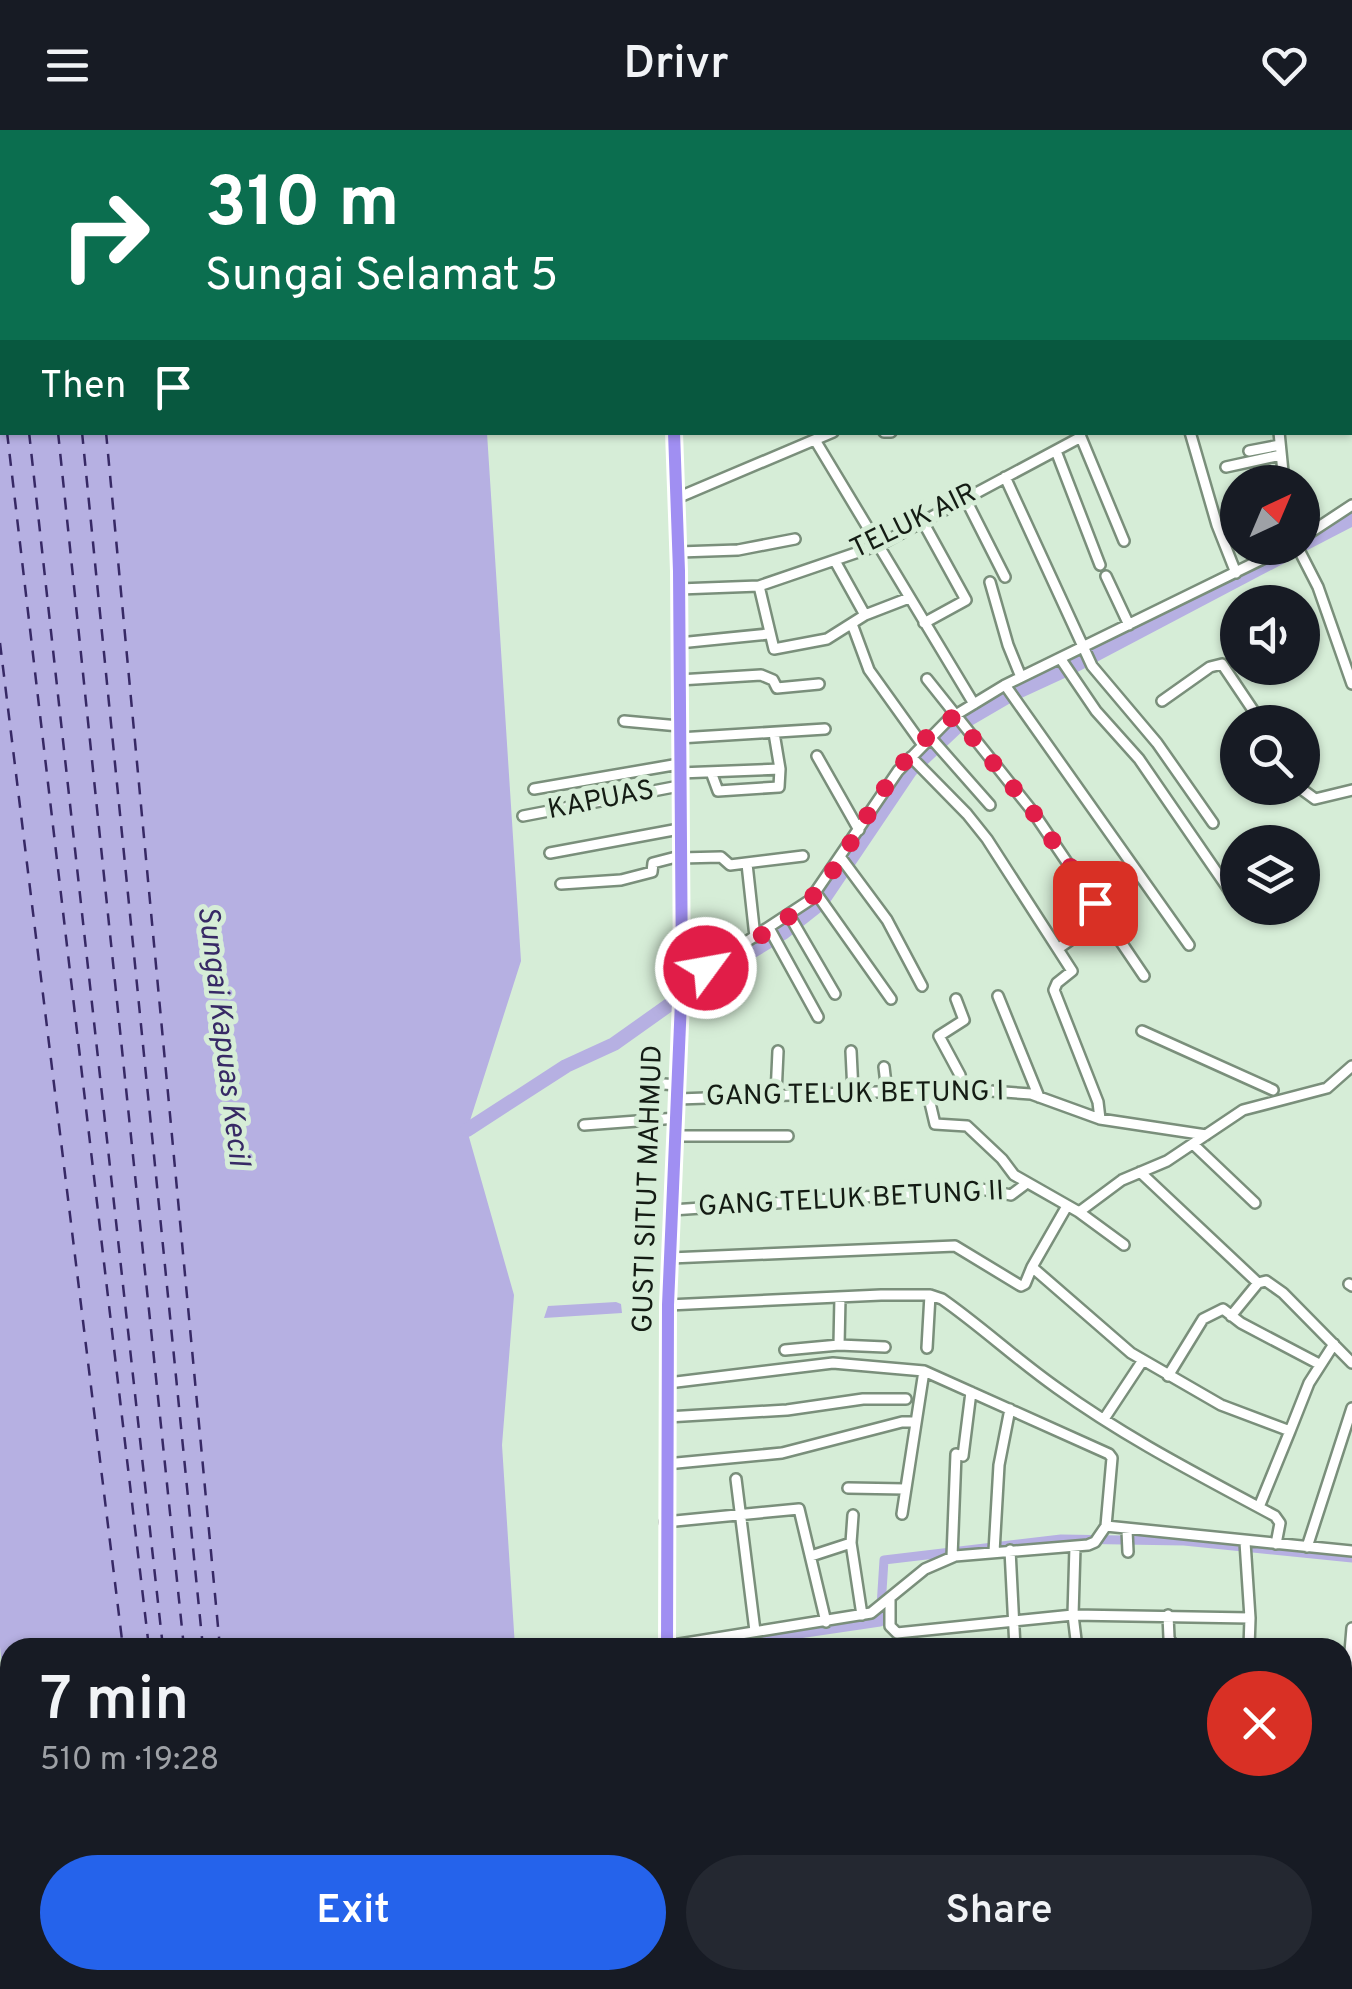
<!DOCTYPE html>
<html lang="en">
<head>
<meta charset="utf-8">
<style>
  body { margin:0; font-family:Overpass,sans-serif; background:#242831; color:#f1f3f6; height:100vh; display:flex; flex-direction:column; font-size:38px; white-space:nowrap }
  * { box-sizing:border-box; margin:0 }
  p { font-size:32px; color:#9ea1a6 }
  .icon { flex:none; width:55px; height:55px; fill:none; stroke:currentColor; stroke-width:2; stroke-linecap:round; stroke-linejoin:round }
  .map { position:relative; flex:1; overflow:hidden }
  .side { position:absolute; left:0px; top:1508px; width:1352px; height:352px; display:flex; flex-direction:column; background:#171b24; border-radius:30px 30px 0 0; box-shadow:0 2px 8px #0004 }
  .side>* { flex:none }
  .top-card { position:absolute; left:0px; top:0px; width:1352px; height:305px; box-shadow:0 2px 8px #0004; background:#0b6e4f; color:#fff; overflow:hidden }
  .needle { width:65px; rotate:44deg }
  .fabs { position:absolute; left:1220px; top:335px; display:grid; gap:20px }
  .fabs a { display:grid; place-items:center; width:100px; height:100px; border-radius:50%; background:#171b24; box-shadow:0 2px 8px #0004; font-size:50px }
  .pin { position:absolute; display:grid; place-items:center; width:85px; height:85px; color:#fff; margin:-42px; border-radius:20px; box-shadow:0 5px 15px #0006 }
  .me { position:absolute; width:110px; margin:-55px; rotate:58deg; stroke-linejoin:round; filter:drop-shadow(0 0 8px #0008) }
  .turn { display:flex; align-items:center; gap:35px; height:210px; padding:0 40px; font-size:45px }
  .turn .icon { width:130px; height:130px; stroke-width:2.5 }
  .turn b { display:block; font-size:70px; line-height:85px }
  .then { display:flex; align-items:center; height:95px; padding:0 40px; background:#0003; gap:20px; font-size:38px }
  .round { display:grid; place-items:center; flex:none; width:105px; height:105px; border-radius:52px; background:#242831 }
  .summary { display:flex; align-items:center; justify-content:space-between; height:170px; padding:0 40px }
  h1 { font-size:60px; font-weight:600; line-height:75px }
  .button { display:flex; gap:20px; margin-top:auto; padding:20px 40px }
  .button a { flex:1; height:115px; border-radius:60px; background:#2563eb; color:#fff; font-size:40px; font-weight:600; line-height:115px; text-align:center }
  .button a+a { background:#242831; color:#f1f3f6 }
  header { display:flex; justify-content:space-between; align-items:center; height:130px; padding:0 40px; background:#171b24; font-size:45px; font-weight:600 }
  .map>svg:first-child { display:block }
  .built { fill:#c7e4c8 }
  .water { fill:#b6b0e2 }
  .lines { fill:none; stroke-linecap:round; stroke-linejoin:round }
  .canal { stroke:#b6b0e2; stroke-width:9 }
  .river { stroke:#b6b0e2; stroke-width:14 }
  .ferry { stroke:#372965; stroke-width:2.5; stroke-dasharray:12 10; stroke-linecap:butt }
  .minor-casing { stroke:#7a8f7b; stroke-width:14 }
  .highway-casing { stroke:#fff; stroke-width:18 }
  .minor { stroke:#fff; stroke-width:9 }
  .highway { stroke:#a08ff2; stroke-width:12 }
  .route { stroke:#e11d48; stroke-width:18; stroke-dasharray:0 32.4 }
  .labels { text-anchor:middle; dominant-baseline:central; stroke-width:10; stroke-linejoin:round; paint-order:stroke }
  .street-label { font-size:28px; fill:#141c14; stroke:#d6edd7 }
  .water-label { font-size:30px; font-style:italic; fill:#372965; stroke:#d6edd7 }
</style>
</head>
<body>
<header><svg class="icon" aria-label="menu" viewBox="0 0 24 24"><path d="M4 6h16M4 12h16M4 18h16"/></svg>Drivr<svg class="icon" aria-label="heart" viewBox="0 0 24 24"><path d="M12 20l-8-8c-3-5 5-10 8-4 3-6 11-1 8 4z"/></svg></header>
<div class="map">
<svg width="1352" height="1859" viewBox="0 0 1352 1859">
  <rect width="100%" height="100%" fill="#d6edd7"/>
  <path class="built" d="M10 1646V1850H41L42 1859H0V1647Z"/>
  <path class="water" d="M0 0H467V2H2V302L487 303 521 831 467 1000 514 1165 502 1315 515 1517 10 1518V1611L0 1517Z
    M616 1172 621 1174 622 1183 544 1188 548 1176Z
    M42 1850H556V1859H43Z"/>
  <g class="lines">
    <path class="canal" d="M705 1518 880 1492 884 1430 1061 1409 1184 1411 1352 1428"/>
    <path class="river" d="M1302 415 1352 389
      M467 1000 566 936 614 914 707 848 783 803 821 773 910 641 959 595 1007 567 1070 538 1298 418"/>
    <path class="ferry" d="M27 0V2
      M52 0 53 2
      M78 0V2
      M0 35 2 58
      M0 240 2 261
      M7 302 149 1518
      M29 302 163 1518
      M58 302 184 1518
      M82 302 203 1518
      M106 302 220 1518
      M0 513 123 1518
      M163 1850 164 1859
      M184 1850 185 1859
      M199 1850 200 1859
      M218 1850 219 1859
      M236 1850 237 1859
      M252 1850V1859"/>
    <g class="minor-casing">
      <path id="minor" d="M920 0V2
        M983 0 984 2
        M1239 0V2
        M768 2 777 0
        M854 2V0
        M963 2 971 0
        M1019 2 1025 0
        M1189 2 1196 0
        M1332 2 1341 0
        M1350 32 1352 31
        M1350 220H1352
        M884 302H891
        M1190 302 1217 395 1236 443
        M1279 302 1284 352
        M1080 305 1124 411
        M815 310 974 574
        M1056 321 1100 435
        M1249 321 1280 315
        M1226 337 1281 325
        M1005 347 1092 536 1157 613 1213 693
        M677 368 833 302
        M965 368 1005 447
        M923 392 966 470 924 493
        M1302 408 1352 375
        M1298 418 1318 457 1352 554
        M679 422 738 420 795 409
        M835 431 865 485
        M1106 446 1129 495
        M990 452 1008 515 1021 547
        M759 456 774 519 827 509 865 485 909 468
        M679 459 759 456 879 415 1081 307
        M852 494 869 540 922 614
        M679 513 768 504
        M1060 528 1096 581 1139 629 1238 773
        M927 549 1033 682 1144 846
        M679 550 761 545 773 550 777 558 819 554
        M1005 555 1189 815
        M1162 571 1210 537 1222 534 1261 592
        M624 591 679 596
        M930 607 990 675
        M679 608 825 599
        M817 626 859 700
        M911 627 967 684 987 709 1072 841 1057 853 1054 860 1098 972 1100 989
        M711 642 718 661 779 657 780 639 774 603
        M679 643 780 639
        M1300 658 1315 669 1352 660
        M534 659 679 634
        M523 686 679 656
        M550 723 679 699
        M680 728 721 727 730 735 803 726
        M841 728 887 790 922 856
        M747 734 755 807
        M561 754 621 750 652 742 653 733 680 726
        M816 763 891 869
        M789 785 835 864
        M769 798 818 887
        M1059 818 1092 795 1083 781 1095 773
        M706 838 714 855
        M682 848 711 835 810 770 898 641 949 589 1005 555 1285 418
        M998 866 1039 967
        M956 869 964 890 939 906 960 945 963 959
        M1142 901 1273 960
        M851 921 853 962
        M884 937 887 962
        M649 953 678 955
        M927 960 935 994 967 996 1002 1029 1014 1045 1079 1082 1122 1050 1167 1031 1243 980 1327 958 1352 936
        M776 965 778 921
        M678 969 963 959 1031 964 1100 989 1206 1005
        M584 995 677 988
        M676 1006H788
        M1194 1015 1255 1073
        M1140 1042 1258 1153 1266 1151 1283 1163 1352 1233
        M672 1080 981 1059 1011 1065 1027 1053
        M1079 1082 1124 1115
        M670 1128 955 1116 1021 1156 1025 1154 1032 1137 1131 1223 1221 1275 1290 1301 1259 1377
        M1032 1137 1067 1076
        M1349 1154 1352 1156
        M668 1175 881 1165H930L942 1169C982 1197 1017 1230 1057 1258 1126 1308 1201 1346 1275 1386L1280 1393 1276 1414
        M1231 1186 1258 1153
        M839 1215 885 1217
        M927 1218 930 1165
        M785 1220 839 1215 840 1167
        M1168 1246 1203 1189 1223 1179 1241 1193 1319 1234
        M668 1253 833 1233 924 1241
        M667 1287 787 1280 863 1269H906
        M1104 1289 1143 1230
        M1290 1301 1309 1253 1334 1214
        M666 1334 782 1323 902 1292H916
        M736 1349 755 1501
        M848 1358 905 1359
        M902 1384 924 1241 1109 1324 1112 1328 1106 1396
        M665 1392 799 1379 826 1492
        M1106 1396 1352 1421
        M1127 1400 1128 1422
        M1245 1412 1250 1488 1249 1518
        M851 1413 862 1485
        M1075 1417 1073 1485 1077 1518
        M1307 1417 1352 1278
        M1010 1420 1015 1518
        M994 1422 999 1335 1010 1279
        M811 1426 851 1413 853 1385
        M952 1427 956 1324 963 1326 971 1262
        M890 1470V1496L897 1503 1073 1485 1250 1488
        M1168 1485 1169 1508 1174 1518
        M667 1516 871 1483 925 1439 955 1426 1088 1415 1095 1412 1106 1396
        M1345 1537 1349 1534 1352 1498
        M1342 1593 1348 1537
        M1342 1808 1352 1811
        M1342 1845 1352 1846
        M726 1850V1859
        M767 1859V1850
        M823 1859V1850
        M1024 1859 1025 1850"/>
    </g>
    <g class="highway-casing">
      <path id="highway" d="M667 0V2
        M667 1518 668 1175 682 848 679 441 674 302
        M671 1850V1859"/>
    </g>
    <use href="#minor" class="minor"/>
    <use href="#highway" class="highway"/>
  </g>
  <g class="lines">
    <path class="route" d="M706 838C738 820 800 785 821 757 864 701 892 624 955 586L1033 682 1095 773"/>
  </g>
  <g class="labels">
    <g class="street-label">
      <text transform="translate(914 392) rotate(-26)">TELUK AIR</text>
      <text transform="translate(601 671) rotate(-11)">KAPUAS</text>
      <text transform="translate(855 965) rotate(-1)">GANG TELUK BETUNG I</text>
      <text transform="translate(649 1059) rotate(-88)">GUSTI SITUT MAHMUD</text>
      <text transform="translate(851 1070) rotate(-3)">GANG TELUK BETUNG II</text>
    </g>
    <g class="water-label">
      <text transform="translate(222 906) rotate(83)">Sungai Kapuas Kecil</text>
    </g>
  </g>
</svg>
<div class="fabs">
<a><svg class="needle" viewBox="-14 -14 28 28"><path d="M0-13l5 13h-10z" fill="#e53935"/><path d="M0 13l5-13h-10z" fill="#9ea1a6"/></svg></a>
<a><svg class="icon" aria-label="sound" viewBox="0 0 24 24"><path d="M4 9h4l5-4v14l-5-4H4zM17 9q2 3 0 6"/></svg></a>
<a><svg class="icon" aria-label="search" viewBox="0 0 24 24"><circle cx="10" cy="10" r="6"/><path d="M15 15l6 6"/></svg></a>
<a><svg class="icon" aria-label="layers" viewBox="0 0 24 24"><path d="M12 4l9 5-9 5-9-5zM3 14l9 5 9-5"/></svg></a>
</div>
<div class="pin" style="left:1095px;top:773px;background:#d93025"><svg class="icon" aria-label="arrive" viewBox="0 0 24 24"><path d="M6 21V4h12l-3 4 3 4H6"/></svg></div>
<svg class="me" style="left:706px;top:838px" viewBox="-20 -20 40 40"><circle r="17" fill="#e11d48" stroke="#fff" stroke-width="3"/><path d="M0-11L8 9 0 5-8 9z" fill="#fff"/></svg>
<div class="top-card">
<div class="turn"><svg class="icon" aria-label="right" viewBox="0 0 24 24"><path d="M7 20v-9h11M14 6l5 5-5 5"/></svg><div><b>310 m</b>Sungai Selamat 5</div></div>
<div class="then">Then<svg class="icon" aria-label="arrive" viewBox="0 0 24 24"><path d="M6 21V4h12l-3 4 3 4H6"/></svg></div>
</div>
<section class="side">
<div class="summary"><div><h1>7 min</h1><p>510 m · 19:28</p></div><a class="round" style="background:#d93025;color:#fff"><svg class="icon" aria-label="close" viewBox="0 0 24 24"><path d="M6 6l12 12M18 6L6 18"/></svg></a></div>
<div class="button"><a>Exit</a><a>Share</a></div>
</section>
</div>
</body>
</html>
